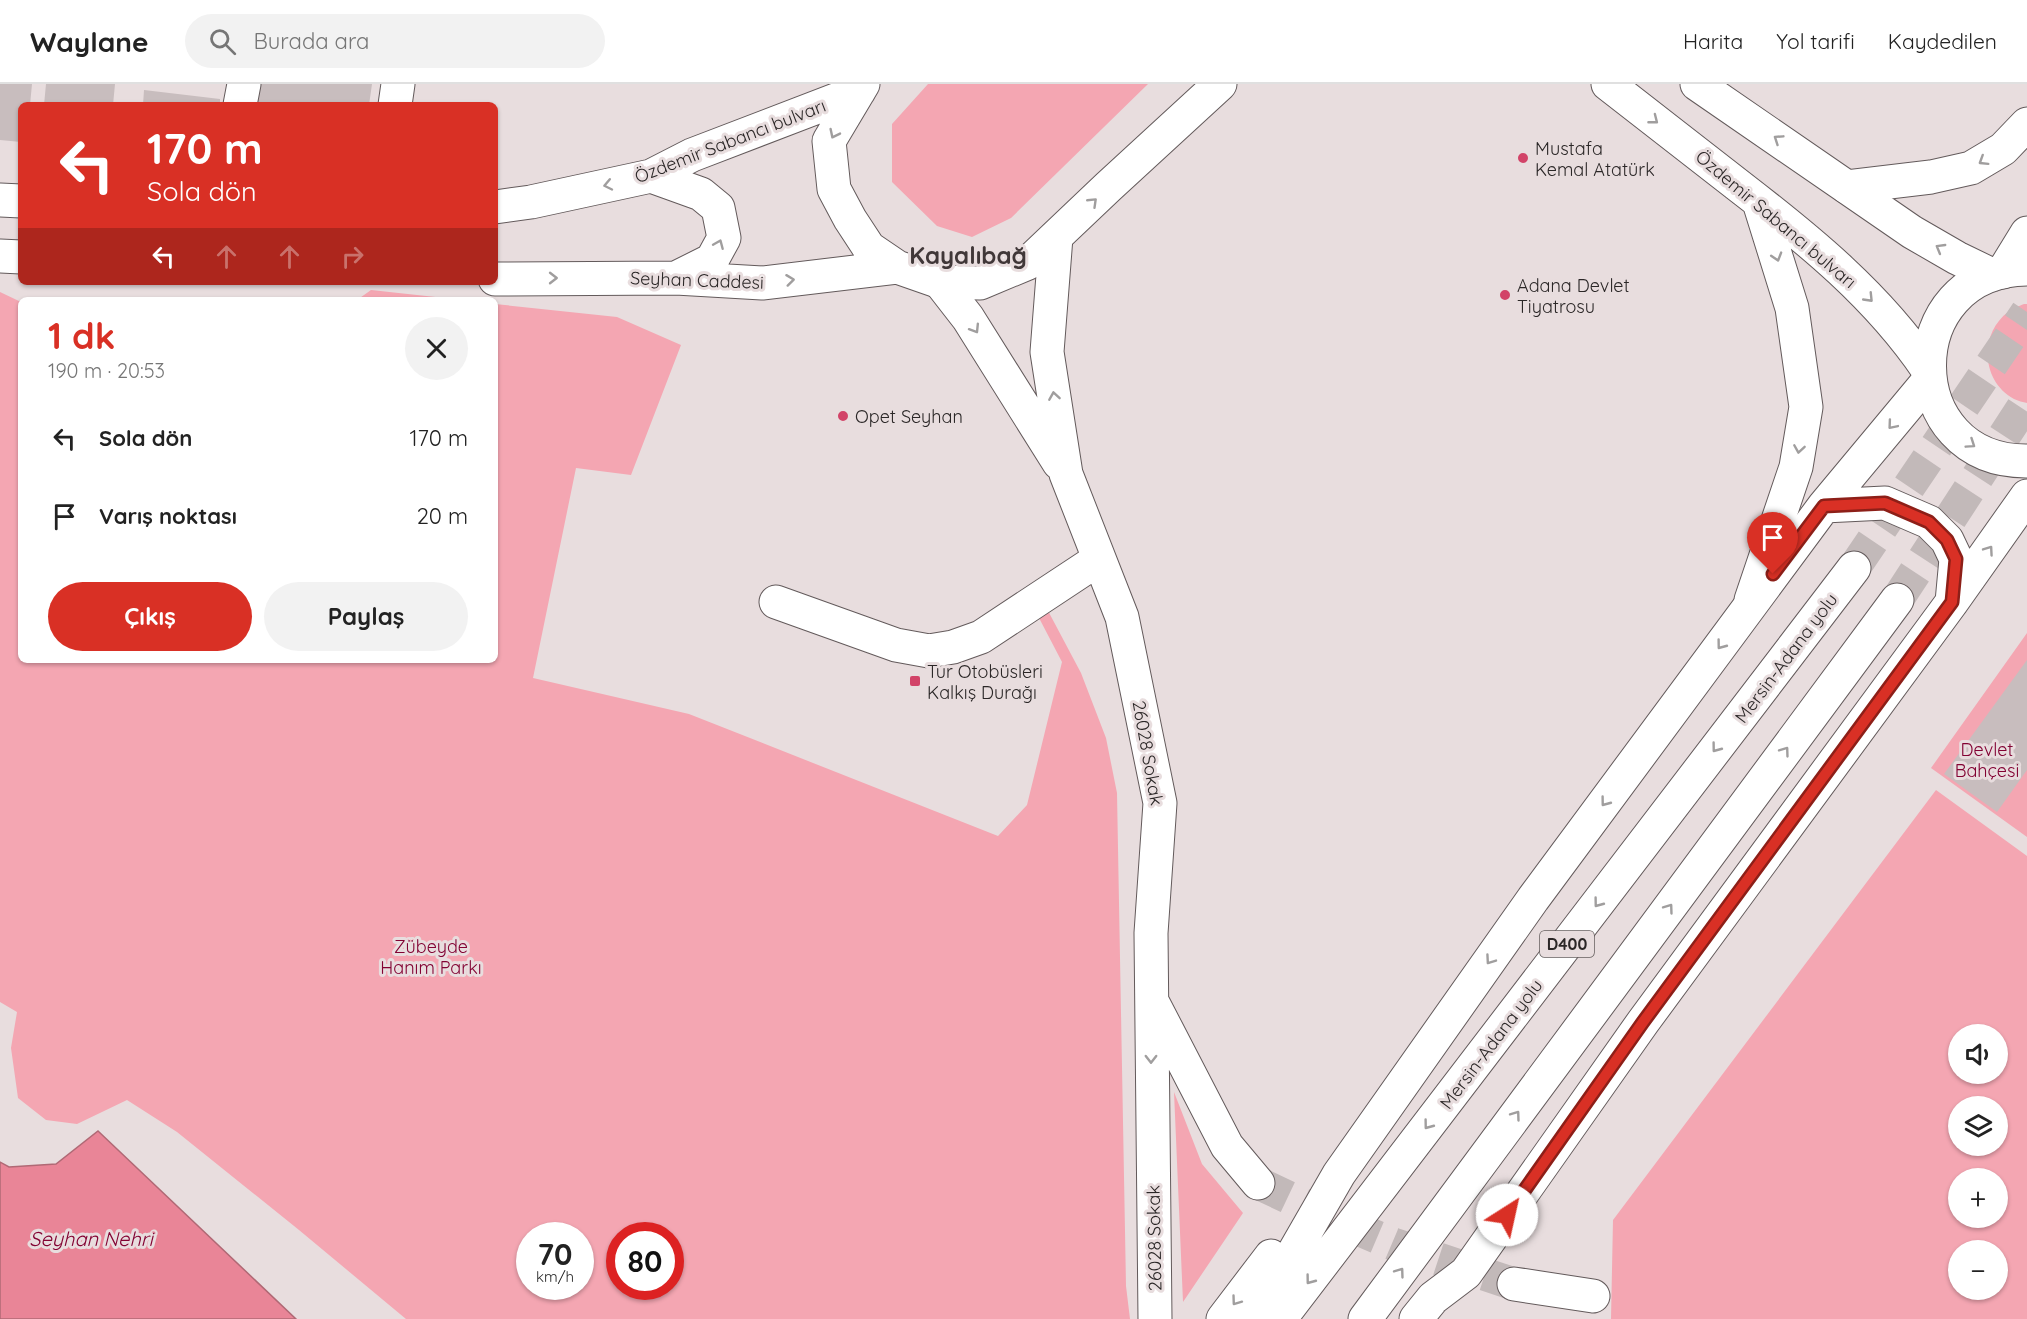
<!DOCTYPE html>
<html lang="tr">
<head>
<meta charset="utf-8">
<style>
  body { margin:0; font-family:Quicksand,sans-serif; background:#f2f2f2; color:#222; height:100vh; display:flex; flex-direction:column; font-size:22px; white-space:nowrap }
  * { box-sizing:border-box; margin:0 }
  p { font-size:20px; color:#767676 }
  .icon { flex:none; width:33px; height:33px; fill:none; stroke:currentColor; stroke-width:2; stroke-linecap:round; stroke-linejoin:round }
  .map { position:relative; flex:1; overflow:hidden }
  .sheet { position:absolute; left:18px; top:213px; width:480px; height:366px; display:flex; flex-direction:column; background:#fff; border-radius:9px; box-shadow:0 2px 4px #0004 }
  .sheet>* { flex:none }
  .guide { position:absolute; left:18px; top:18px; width:480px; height:183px; border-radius:9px; box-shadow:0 2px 4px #0004; background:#d93025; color:#fff; overflow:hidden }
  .buttons { position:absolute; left:1948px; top:940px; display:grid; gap:12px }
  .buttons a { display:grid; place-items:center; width:60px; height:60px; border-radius:50%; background:#fff; box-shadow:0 2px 4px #0004; font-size:30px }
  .speed { position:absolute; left:516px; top:1138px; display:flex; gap:12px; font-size:30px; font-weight:700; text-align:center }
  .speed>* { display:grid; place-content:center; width:78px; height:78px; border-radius:50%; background:#fff; box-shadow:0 2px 4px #0004; line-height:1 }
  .speed small { font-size:15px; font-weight:400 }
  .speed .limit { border:9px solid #d22; background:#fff; color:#111 }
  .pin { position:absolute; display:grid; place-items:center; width:51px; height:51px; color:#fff; margin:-62px -26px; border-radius:50% 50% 50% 0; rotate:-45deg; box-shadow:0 0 6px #0007 }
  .pin .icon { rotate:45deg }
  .me { position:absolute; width:66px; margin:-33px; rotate:35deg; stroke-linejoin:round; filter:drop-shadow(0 0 4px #0008) }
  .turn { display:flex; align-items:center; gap:21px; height:126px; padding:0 30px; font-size:27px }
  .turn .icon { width:78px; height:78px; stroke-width:2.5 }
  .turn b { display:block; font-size:42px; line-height:51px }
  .lanes { display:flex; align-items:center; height:57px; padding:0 30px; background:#0003; justify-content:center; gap:30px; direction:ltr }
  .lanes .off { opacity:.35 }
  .round { display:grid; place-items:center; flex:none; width:63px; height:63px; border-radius:32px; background:#f2f2f2 }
  .overview { display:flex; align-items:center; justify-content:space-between; height:102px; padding:0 30px }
  h1 { font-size:36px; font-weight:700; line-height:45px; color:#d93025 }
  .primary-button { display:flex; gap:12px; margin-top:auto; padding:12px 30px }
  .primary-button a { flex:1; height:69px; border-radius:36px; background:#d93025; color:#fff; font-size:24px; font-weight:700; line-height:69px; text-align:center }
  .primary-button a+a { background:#f2f2f2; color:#222 }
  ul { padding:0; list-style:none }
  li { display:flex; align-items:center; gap:18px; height:78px; padding:0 30px }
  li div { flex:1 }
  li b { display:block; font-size:22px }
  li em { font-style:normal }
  header { display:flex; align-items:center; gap:36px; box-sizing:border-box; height:84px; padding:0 30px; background:#fff; border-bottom:2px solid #e0e0e0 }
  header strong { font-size:28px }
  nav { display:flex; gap:33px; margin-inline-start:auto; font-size:21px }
  .search { width:420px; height:54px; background:#f2f2f2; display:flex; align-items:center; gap:15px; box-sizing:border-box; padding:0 21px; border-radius:33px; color:#767676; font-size:22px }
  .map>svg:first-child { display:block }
  .green { fill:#f4a6b2; fill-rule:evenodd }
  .water { fill:#e98597; stroke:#b06975; stroke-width:1.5 }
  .building { fill:#c8bdbe }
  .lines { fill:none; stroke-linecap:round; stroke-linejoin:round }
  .minor-tunnel { stroke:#c2b9b9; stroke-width:33; stroke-dasharray:33 16; stroke-linecap:butt }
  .highway-tunnel { stroke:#c2b9b9; stroke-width:33; stroke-dasharray:33 16; stroke-linecap:butt }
  .minor-casing { stroke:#635a5b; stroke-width:35 }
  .major-casing { stroke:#635a5b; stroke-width:35 }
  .highway-casing { stroke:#635a5b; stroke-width:35 }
  .minor { stroke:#fff; stroke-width:33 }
  .major { stroke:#fff; stroke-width:33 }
  .highway { stroke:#fff; stroke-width:33 }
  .oneway { stroke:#a09e9e }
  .route-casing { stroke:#8d1f18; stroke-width:15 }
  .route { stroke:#d93025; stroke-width:10 }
  .poi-dot { fill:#d24368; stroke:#e8ddde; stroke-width:2 }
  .labels { text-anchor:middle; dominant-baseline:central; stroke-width:6; stroke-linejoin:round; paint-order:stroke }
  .shield { fill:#e8ddde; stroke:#645e5e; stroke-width:1.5 }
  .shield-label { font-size:16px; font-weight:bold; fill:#2b2727 }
  .street-label { font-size:18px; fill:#2b2727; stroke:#e8ddde }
  .poi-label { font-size:18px; fill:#2b2727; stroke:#e8ddde; text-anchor:start }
  .park-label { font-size:18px; fill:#820233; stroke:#e8ddde }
  .water-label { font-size:20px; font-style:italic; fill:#830333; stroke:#e8ddde }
  .district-label { font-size:24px; font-weight:bold; fill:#403738; stroke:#e8ddde }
</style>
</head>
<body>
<header>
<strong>Waylane</strong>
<div class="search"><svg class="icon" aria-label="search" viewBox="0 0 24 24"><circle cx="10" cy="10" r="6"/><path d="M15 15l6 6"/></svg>Burada ara</div>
<nav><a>Harita</a><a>Yol tarifi</a><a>Kaydedilen</a></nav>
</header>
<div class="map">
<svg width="2027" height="1235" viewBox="0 0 2027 1235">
  <rect width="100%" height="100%" fill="#e8ddde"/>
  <path class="green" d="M928 0H1148L1011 134 972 153 937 142 892 98V40Z
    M371 206 463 216H357Z
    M0 208 21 218V576H495V220L617 233 681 261 631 391 576 384 533 594 689 630 998 752 1027 721 1062 578 1038 532 1046 523 1081 589 1106 654 1117 709 1126 1202 1130 1235H406L299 1146 177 1048 127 1016 77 1040 46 1036 18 1014 11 964 17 928 0 918ZM530 1152H580V1203H530ZM620 1152H670V1203H620Z
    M2024 220H2027V319C2023 318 2018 317 2014 315 1981 297 1979 250 2008 228 2012 225 2019 222 2024 220Z
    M2027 549V753L1931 684Z
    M1936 706 2027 772V1235H1611L1613 1136ZM1959 951H1998V990H1959ZM1959 1023H1998V1062H1959ZM1959 1095H1998V1134H1959ZM1959 1167H1998V1206H1959Z
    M1174 1008 1202 1080 1243 1129 1183 1218Z"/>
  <path class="water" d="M98 1047 296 1235H0V1078L9 1083 56 1080Z"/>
  <path class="building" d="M0 0H32L30 21H21V58L0 56Z
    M46 0H115L113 21H44Z
    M256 0H372L369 21H253Z
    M144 6 220 15V21H143Z
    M2027 576V686L1997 728 1944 690Z"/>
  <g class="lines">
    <path class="minor-tunnel" d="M1258 1099 1330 1133 1393 1160 1514 1200"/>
    <path class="highway-tunnel" d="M1854 484 2027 228
      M1897 516 2027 317"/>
    <g class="minor-casing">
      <path id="minor" d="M240 21 244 0
        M395 21 398 0
        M1056 153 1047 268 1066 390 1122 533 1160 719 1151 849 1155 1235
        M940 198 968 234 1059 379
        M776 518 896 561 929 567 953 563 981 553 1099 475
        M1154 921 1227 1062 1258 1099
        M1514 1200 1593 1212"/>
    </g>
    <g class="major-casing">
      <path id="major" d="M863 0 829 57 834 105 850 135 869 164 897 183 940 198 980 199 1028 179 1108 103 1220 0
        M1608 0C1652 34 1695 68 1739 102 1809 156 1878 212 1928 286
        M1697 0 1912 148 1957 174 1992 191
        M651 92 701 110 718 124 724 154 712 176 676 194
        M0 116 21 117
        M495 123 531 118 651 92 692 71 859 7
        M0 172 21 173
        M2027 185C1896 187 1898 378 2027 377
        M495 195 676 194 762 199 897 183
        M1751 516 1796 383 1806 323 1792 224 1759 118"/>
    </g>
    <g class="highway-casing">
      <path id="highway" d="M1847 103 1931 93 1971 84 2003 65 2027 40
        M2003 188 2027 149
        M1824 422 1885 419 1929 438 1947 456 1956 475 1952 518
        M1223 1235 1271 1172
        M1251 1235 1271 1208 1339 1090 1533 815 1824 422 1929 296
        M1280 1235 1854 484
        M1365 1235 1897 516
        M1416 1235 1433 1214 1466 1189 1643 938 1952 518 2027 412"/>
    </g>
    <use href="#minor" class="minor"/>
    <use href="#major" class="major"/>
    <use href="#highway" class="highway"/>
  </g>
  <defs><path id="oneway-chevron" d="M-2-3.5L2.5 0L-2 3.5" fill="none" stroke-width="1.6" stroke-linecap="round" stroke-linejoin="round" transform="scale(1.5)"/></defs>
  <g class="oneway">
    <use href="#oneway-chevron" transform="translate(1654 36) rotate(38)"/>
    <use href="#oneway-chevron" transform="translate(834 50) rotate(116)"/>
    <use href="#oneway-chevron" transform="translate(1778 55) rotate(-146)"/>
    <use href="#oneway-chevron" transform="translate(1983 77) rotate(148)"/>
    <use href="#oneway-chevron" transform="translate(608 101) rotate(168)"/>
    <use href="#oneway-chevron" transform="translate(1093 118) rotate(-44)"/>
    <use href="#oneway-chevron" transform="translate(719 160) rotate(-67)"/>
    <use href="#oneway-chevron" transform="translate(1940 164) rotate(-150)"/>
    <use href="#oneway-chevron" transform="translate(1777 173) rotate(73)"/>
    <use href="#oneway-chevron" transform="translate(553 194)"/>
    <use href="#oneway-chevron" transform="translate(790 196) rotate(-7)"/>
    <use href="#oneway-chevron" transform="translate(1869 214) rotate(46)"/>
    <use href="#oneway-chevron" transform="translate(975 245) rotate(58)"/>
    <use href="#oneway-chevron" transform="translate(1054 312) rotate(-99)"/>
    <use href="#oneway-chevron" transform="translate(1892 341) rotate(130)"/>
    <use href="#oneway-chevron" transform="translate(1971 360) rotate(34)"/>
    <use href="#oneway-chevron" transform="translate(1799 365) rotate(99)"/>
    <use href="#oneway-chevron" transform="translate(1989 466) rotate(-55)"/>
    <use href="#oneway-chevron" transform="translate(1721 561) rotate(127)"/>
    <use href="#oneway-chevron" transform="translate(1716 664) rotate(127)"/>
    <use href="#oneway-chevron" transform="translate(1785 667) rotate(-54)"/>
    <use href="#oneway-chevron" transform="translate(1605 718) rotate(127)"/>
    <use href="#oneway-chevron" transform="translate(1598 819) rotate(127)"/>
    <use href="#oneway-chevron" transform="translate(1669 824) rotate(-54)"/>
    <use href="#oneway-chevron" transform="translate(1490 876) rotate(125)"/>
    <use href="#oneway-chevron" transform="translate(1151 975) rotate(90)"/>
    <use href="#oneway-chevron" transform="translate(1516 1031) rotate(-54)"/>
    <use href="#oneway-chevron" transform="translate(1428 1041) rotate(127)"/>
    <use href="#oneway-chevron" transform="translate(1400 1188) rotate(-54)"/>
    <use href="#oneway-chevron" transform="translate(1310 1196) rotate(127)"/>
    <use href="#oneway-chevron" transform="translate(1236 1217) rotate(126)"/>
  </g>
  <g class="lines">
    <g class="route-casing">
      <path id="route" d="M1507 1131 1643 938 1952 518 1956 475 1947 456 1929 438 1885 419 1824 422 1773 490"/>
    </g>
    <use href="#route" class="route"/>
  </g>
  <g class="poi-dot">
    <circle cx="1523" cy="74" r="6"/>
    <circle cx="1505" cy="211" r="6"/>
    <circle cx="843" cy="332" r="6"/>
    <rect x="909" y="591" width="12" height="12" rx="3"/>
  </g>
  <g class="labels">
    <rect class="shield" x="1540" y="847" width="54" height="26" rx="4.5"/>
    <g class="shield-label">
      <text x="1567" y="860">D400</text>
    </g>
    <g class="street-label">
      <text transform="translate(730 57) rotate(-21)">Özdemir Sabancı bulvarı</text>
      <text transform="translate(1776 135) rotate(40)">Özdemir Sabancı bulvarı</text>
      <text transform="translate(697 196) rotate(2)">Seyhan Caddesi</text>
      <text transform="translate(1786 574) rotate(-53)">Mersin-Adana yolu</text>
      <text transform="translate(1148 669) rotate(80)">26028 Sokak</text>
      <text transform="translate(1491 960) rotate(-53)">Mersin-Adana yolu</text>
      <text transform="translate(1154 1154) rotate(-91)">26028 Sokak</text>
    </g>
    <g class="poi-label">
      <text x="1535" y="64">Mustafa<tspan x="1535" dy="21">Kemal Atatürk</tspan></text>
      <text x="1517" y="201">Adana Devlet<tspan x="1517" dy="21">Tiyatrosu</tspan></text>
      <text x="855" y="332">Opet Seyhan</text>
      <text x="927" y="587">Tur Otobüsleri<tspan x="927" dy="21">Kalkış Durağı</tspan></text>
    </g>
    <g class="park-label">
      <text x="1987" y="665">Devlet<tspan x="1987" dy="21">Bahçesi</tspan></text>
      <text x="431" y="862">Zübeyde<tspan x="431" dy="21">Hanım Parkı</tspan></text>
    </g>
    <g class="water-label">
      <text x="91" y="1154">Seyhan Nehri</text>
    </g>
    <g class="district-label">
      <text x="968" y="171">Kayalıbağ</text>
    </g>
  </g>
</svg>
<div class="buttons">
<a><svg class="icon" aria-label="sound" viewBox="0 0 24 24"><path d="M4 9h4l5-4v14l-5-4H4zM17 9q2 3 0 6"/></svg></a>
<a><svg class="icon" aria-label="layers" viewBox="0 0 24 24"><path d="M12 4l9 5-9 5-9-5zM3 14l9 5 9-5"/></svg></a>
<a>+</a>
<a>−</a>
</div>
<div class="speed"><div>70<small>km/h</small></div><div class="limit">80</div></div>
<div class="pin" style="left:1773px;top:490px;background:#d93025"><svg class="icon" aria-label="arrive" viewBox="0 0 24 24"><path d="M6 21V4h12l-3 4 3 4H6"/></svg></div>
<svg class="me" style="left:1507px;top:1131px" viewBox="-20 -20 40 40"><circle r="19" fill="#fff"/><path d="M0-13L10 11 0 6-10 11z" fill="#d93025"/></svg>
<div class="guide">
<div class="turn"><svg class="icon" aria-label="left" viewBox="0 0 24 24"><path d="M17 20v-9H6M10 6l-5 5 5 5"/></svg><div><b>170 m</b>Sola dön</div></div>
<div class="lanes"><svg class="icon" aria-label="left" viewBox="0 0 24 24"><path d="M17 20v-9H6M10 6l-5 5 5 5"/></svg><svg class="icon off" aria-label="ahead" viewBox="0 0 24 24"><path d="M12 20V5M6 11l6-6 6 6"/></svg><svg class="icon off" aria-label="ahead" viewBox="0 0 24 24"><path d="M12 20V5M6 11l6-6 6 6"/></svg><svg class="icon off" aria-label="right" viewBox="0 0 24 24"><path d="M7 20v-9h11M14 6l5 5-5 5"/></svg></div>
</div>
<section class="sheet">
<div class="overview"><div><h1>1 dk</h1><p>190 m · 20:53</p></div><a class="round"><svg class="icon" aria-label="close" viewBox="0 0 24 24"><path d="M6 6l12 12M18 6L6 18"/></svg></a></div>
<ul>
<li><svg class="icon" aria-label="left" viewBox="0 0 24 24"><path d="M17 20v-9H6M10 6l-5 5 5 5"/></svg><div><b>Sola dön</b></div><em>170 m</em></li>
<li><svg class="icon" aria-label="arrive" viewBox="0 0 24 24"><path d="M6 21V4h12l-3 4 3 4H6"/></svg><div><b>Varış noktası</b></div><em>20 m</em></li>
</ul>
<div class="primary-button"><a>Çıkış</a><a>Paylaş</a></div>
</section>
</div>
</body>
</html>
